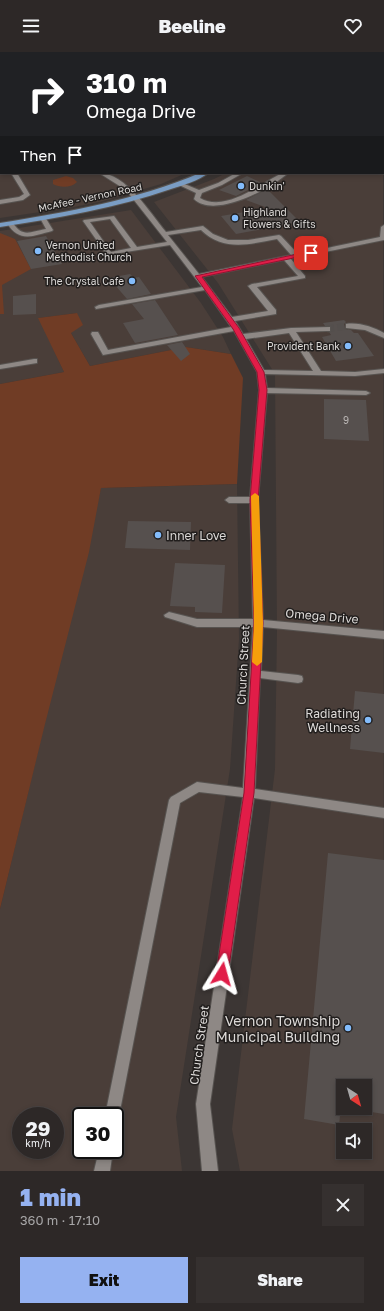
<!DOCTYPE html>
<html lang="en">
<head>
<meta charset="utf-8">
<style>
  body { margin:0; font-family:"Golos Text",sans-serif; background:#35302f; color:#f1f3f6; height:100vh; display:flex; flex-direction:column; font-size:15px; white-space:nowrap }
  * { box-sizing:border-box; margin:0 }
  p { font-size:13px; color:#a7a6a7 }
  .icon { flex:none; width:22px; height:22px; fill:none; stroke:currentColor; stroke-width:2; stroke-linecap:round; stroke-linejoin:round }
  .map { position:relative; height:1119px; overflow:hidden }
  .drawer { display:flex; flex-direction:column; background:#2d2827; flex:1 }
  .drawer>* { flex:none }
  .hud { position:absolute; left:0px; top:0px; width:384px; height:122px; box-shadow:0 2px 6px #0003,0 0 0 1px #484444; background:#202124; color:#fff; overflow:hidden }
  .needle { width:26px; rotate:143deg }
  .controls { position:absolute; left:336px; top:1027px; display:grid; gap:8px }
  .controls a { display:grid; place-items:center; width:36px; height:36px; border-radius:0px; background:#2d2827; box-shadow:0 2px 6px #0003,0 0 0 1px #484444; font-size:20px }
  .speed { position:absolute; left:12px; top:1055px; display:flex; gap:8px; font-size:20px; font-weight:700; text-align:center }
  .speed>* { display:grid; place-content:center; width:52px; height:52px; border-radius:50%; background:#2d2827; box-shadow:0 2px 6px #0003,0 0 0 1px #484444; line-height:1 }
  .speed small { font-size:10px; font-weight:400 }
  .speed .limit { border:2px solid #111; border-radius:6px; background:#fff; color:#111 }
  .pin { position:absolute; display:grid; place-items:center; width:34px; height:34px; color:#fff; margin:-17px; border-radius:8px; box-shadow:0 2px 6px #0006 }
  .me { position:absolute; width:44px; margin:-22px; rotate:8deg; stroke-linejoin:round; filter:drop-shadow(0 0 3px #0008) }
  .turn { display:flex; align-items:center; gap:14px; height:84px; padding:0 20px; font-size:18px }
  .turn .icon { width:52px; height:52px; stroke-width:2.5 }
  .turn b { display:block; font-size:28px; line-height:34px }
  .then { display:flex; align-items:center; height:38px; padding:0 20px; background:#0003; gap:8px; font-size:15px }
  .round { display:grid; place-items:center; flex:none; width:42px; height:42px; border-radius:0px; background:#35302f }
  .overview { display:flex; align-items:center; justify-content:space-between; height:68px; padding:0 20px }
  h1 { font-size:24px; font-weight:800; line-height:30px; color:#95b2f1 }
  .action { display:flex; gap:8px; margin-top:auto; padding:8px 20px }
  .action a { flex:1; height:46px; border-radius:0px; background:#95b2f1; color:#111; font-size:16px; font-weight:800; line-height:46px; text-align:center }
  .action a+a { background:#35302f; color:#f1f3f6 }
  header { display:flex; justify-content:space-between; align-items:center; height:52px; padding:0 20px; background:#2d2827; font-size:18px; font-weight:800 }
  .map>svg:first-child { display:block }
  .built { fill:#4a3e39; fill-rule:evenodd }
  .green { fill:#703c25 }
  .building { fill:#56504e }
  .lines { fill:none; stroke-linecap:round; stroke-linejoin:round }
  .minor-tunnel { stroke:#544f4d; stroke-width:7; stroke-dasharray:7 3.5; stroke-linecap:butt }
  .minor-casing { stroke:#575350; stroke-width:2 }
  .major-casing { stroke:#575350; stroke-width:2 }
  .minor { fill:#8e8885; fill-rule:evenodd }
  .major { fill:#7a9dc4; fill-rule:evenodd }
  .route { fill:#e11d48; stroke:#92132f }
  .slow { fill:#f59e0b }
  .poi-dot { fill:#83bcfb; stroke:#211e1d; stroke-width:1.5 }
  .labels { text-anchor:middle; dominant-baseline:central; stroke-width:3; stroke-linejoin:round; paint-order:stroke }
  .far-poi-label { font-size:10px; fill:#dddad8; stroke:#211e1d; text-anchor:start }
  .far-street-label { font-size:10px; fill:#dddad8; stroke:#211e1d }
  .number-label { font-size:10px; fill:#bbb8b6 }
  .poi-label { font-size:12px; fill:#dddad8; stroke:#211e1d; text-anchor:start }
  .street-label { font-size:12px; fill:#dddad8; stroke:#211e1d }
  .near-poi-label { font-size:14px; fill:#dddad8; stroke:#211e1d; text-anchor:end }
</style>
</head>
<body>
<header><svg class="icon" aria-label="menu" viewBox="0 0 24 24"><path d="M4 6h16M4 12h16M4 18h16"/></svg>Beeline<svg class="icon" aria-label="heart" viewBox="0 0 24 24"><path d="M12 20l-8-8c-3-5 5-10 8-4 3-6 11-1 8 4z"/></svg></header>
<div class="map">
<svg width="384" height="1119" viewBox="0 0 384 1119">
  <rect width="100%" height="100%" fill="#3c3634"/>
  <path class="built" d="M383 40 384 1119H240L232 1077 275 717 277 578 275 322 218 231 154 150 214 127 226 121H383ZM343 1034H365V1056H343ZM343 1078H365V1100H343Z
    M0 82 1 121H186L161 132 103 149 74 155 0 166Z
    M131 158 201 251 223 285 231 302 186 295 90 314 71 281 77 261 39 266 64 320 0 332V179Z
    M237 432 239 587 230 717 176 1065 182 1119H0V857L101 436ZM21 1064H55V1098H21ZM81 1064H115V1098H81Z"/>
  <path class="green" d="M0 0H150L154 1H1L0 82Z
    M66 124 73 126 77 130C71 136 60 136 53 132V128Z
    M0 181 15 187 31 217 2 233 4 262H0Z
    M77 261 83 273 71 281 90 314 186 295 231 302 243 326 237 432 101 436 89 500 45 672 0 857V332L64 320 38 266Z"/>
  <path class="building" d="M247 124 262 131 236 144 219 138Z
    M267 137 300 170 236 182 221 164 268 156 246 148Z
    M46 184 62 212 31 217 17 189Z
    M130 222 134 226 139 225 151 242 127 247 109 226Z
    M36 242V262L13 263V244Z
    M155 248 178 283 135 291 123 271 144 267 132 252Z
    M344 268 346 270 344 272 345 277 351 278 354 281H358L374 304 336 309 322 285 331 283 329 280H331L332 275 325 274 323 271Z
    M182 290 190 302 181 309 167 293Z
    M324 347 366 348 369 389 324 387Z
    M128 469 191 470 190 498 125 496Z
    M175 511 225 513 222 561 195 560V555L170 554Z
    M355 639 384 642V701L350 697Z
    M328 801 384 808V1062L346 1056H365V1034H343V1055H341L339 1073 304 1067Z"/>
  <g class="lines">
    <path class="minor-tunnel" d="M327 277 349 274"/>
    <g class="minor-casing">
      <path id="minor" d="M340 0H348V1H340Z
        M366 0H370V1H366Z
        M383 60H384V64H383Z
        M383 78H384V82H383Z
        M0 89H1V93H0Z
        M383 97H384V101H383Z
        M0 104H1V108H0Z
        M11 121H17L30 143 23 148 0 152V148L19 145 24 142Z
        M99 121C126 121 150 161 166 180L203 174 213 182 228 188H248L279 183 281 184 298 202 380 185 381 175 384 173V188L291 207 305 224V226L257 235 276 258V262L235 269 243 282 291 276 330 275V279H327L296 280 321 319 355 320 384 317V321L355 324 265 322 267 336 366 339 370 341 366 343 267 341 258 448 263 568 384 579V587L263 575 261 619 298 623 302 624 303 627 302 630 298 631 260 626 255 737 384 756V766L254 746 210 1052 218 1119H202L196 1052 243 745 199 740 180 751 119 1064 117 1069 115 1070V1064H105L169 748 171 745 197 730 243 736 253 575H197L165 565 164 563 169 560 197 567H253L250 451H229L225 448 229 445H250L259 338 257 320 234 279 103 303 91 282 92 280H98L108 298 231 275 205 238 96 257 95 255 99 253 202 235 170 193 107 203 83 169 84 168 114 164 137 195 167 190 126 138ZM110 167 131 196 111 200 90 170ZM201 178C223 200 251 192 277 187L291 203 199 222 168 183ZM284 208 298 224 252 232 248 234 268 259 232 265 202 225ZM289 281 313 319 264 318 246 287Z
        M190 121H199L202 123 199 125Z
        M236 121H243L222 133 202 141 200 146C221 158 247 141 265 131 273 126 279 121 288 121 271 137 214 167 194 147L196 141 177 132 182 131 199 138 218 131Z
        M43 164 45 165 53 178 52 179C33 184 19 191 7 171L12 170C23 186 29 180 46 177L40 166Z
        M346 272C359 270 373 275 384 281V286L365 278 346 276Z
        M34 307H37V311L0 317V313Z
        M99 1098H113L110 1119H94Z"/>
    </g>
    <g class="major-casing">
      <path id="major" d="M200 121H208C199 129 183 133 171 137 116 156 58 166 0 175V171C69 160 136 148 200 121Z"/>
    </g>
    <use href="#minor" class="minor"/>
    <use href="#major" class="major"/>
  </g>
  <path class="route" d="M311 199 314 201 313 202 202 225 239 276 264 320 267 338 258 448 263 571 254 741 228 922 227 925 222 927 218 925 216 922 244 741 254 571 250 448 259 338 257 320 233 277 195 224Z"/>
  <path class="slow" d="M255 441 259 444 263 571 262 610 257 614 252 610 254 571 251 444Z"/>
  <g class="poi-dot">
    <circle cx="241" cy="134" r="4"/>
    <circle cx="235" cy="166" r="4"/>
    <circle cx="38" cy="199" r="4"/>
    <circle cx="132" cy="229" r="4"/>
    <circle cx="348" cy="294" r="4"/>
    <circle cx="158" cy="483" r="4"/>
    <circle cx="368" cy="668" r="4"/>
    <circle cx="348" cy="976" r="4"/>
  </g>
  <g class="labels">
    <g class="far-poi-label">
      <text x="249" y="134">Dunkin'</text>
      <text x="243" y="160">Highland<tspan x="243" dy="12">Flowers &amp; Gifts</tspan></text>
      <text x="46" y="193">Vernon United<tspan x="46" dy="12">Methodist Church</tspan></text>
      <text x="124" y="229" text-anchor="end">The Crystal Cafe</text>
      <text x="340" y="294" text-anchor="end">Provident Bank</text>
    </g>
    <g class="far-street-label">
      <text transform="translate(90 145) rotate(-12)">McAfee - Vernon Road</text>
    </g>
    <g class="number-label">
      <text x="346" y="368">9</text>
    </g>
    <g class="poi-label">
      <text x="166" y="483">Inner Love</text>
      <text x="360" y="661" text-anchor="end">Radiating<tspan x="360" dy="14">Wellness</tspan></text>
    </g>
    <g class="street-label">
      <text transform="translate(322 564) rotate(5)">Omega Drive</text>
      <text transform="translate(243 613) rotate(-87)">Church Street</text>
      <text transform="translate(199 993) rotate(-82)">Church Street</text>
    </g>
    <g class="near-poi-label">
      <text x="340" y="968">Vernon Township<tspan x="340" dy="16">Municipal Building</tspan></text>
    </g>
  </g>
</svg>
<div class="controls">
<a><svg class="needle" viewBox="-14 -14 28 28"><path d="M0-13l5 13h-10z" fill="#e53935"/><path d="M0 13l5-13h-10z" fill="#a7a6a7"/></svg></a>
<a><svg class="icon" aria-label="sound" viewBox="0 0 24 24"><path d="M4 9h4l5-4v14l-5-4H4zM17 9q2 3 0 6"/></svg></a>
</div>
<div class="speed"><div>29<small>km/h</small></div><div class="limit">30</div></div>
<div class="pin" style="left:311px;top:201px;background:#d93025"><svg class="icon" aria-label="arrive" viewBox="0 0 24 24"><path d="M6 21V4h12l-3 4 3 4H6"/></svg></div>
<svg class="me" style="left:222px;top:922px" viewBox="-20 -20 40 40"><path d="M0-17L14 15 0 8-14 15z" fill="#e11d48" stroke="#fff" stroke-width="4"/></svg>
<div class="hud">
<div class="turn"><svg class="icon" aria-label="right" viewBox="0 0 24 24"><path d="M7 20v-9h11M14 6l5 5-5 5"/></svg><div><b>310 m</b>Omega Drive</div></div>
<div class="then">Then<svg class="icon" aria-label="arrive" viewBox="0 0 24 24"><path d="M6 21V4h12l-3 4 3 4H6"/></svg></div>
</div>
</div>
<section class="drawer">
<div class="overview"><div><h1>1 min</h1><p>360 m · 17:10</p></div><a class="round"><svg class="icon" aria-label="close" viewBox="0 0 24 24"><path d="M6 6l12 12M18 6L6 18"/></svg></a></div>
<div class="action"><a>Exit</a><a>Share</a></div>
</section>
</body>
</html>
